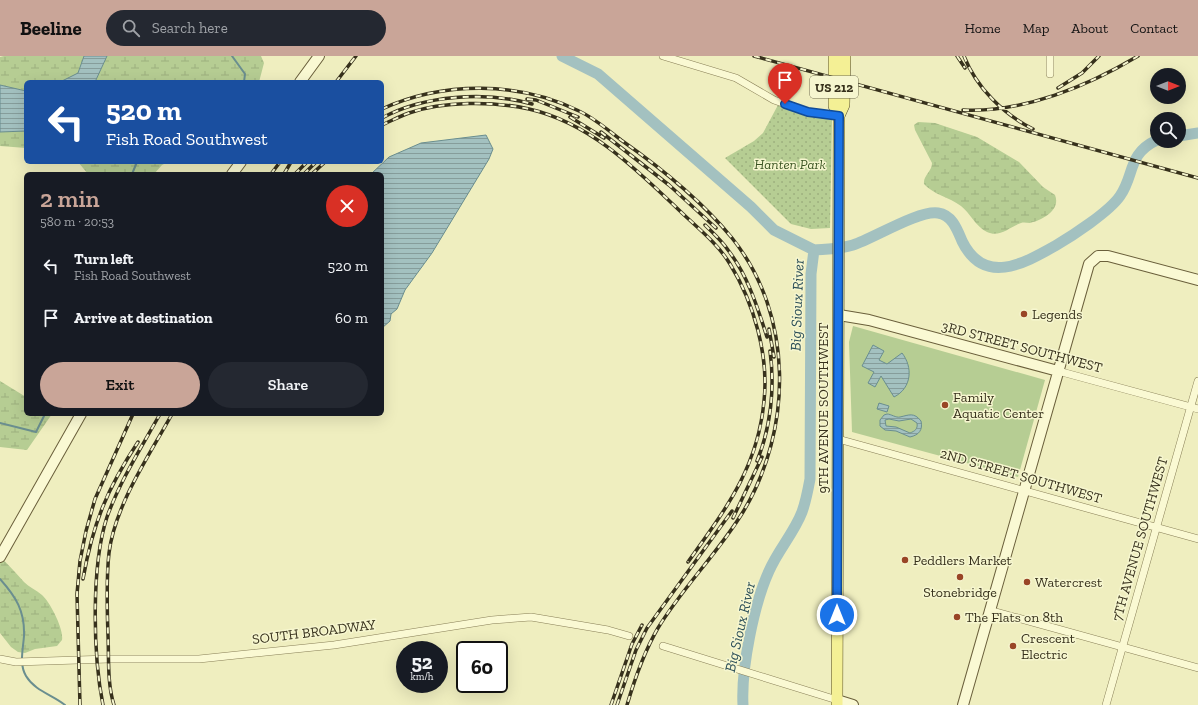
<!DOCTYPE html>
<html lang="en">
<head>
<meta charset="utf-8">
<style>
  body { margin:0; font-family:"Zilla Slab",serif; background:#242831; color:#f1f3f6; height:100vh; display:flex; flex-direction:column; font-size:15px; white-space:nowrap }
  * { box-sizing:border-box; margin:0 }
  p { font-size:13px; color:#9ea1a6 }
  .icon { flex:none; width:22px; height:22px; fill:none; stroke:currentColor; stroke-width:2; stroke-linecap:round; stroke-linejoin:round }
  .map { position:relative; flex:1; overflow:hidden }
  .sheet { position:absolute; left:24px; top:116px; width:360px; height:244px; display:flex; flex-direction:column; background:#171b24; border-radius:6px; box-shadow:0 4px 16px #0002 }
  .sheet>* { flex:none }
  .banner { position:absolute; left:24px; top:24px; width:360px; height:84px; border-radius:6px; box-shadow:0 4px 16px #0002; background:#1a4fa0; color:#fff; overflow:hidden }
  .needle { width:26px; rotate:90deg }
  .buttons { position:absolute; left:1150px; top:12px; display:grid; gap:8px }
  .buttons a { display:grid; place-items:center; width:36px; height:36px; border-radius:50%; background:#171b24; box-shadow:0 4px 16px #0002; font-size:20px }
  .speed { position:absolute; left:396px; top:585px; display:flex; gap:8px; font-size:20px; font-weight:700; text-align:center }
  .speed>* { display:grid; place-content:center; width:52px; height:52px; border-radius:50%; background:#171b24; box-shadow:0 4px 16px #0002; line-height:1 }
  .speed small { font-size:10px; font-weight:400 }
  .speed .limit { border:2px solid #111; border-radius:6px; background:#fff; color:#111 }
  .pin { position:absolute; display:grid; place-items:center; width:34px; height:34px; color:#fff; margin:-41px -17px; border-radius:50% 50% 50% 0; rotate:-45deg; box-shadow:0 0 4px #0007 }
  .pin .icon { rotate:45deg }
  .me { position:absolute; width:44px; margin:-22px; rotate:0deg; stroke-linejoin:round; filter:drop-shadow(0 0 3px #0008) }
  .turn { display:flex; align-items:center; gap:14px; height:84px; padding:0 16px; font-size:18px }
  .turn .icon { width:52px; height:52px; stroke-width:2.5 }
  .turn b { display:block; font-size:28px; line-height:34px }
  .round { display:grid; place-items:center; flex:none; width:42px; height:42px; border-radius:21px; background:#242831 }
  .summary { display:flex; align-items:center; justify-content:space-between; height:68px; padding:0 16px }
  h1 { font-size:24px; font-weight:600; line-height:30px; color:#c9a598 }
  .primary-button { display:flex; gap:8px; margin-top:auto; padding:8px 16px }
  .primary-button a { flex:1; height:46px; border-radius:24px; background:#c9a598; color:#111; font-size:16px; font-weight:600; line-height:46px; text-align:center }
  .primary-button a+a { background:#242831; color:#f1f3f6 }
  ul { padding:0; list-style:none }
  li { display:flex; align-items:center; gap:12px; height:52px; padding:0 16px }
  li div { flex:1 }
  li b { display:block; font-size:15px }
  li em { font-style:normal }
  header { display:flex; align-items:center; gap:24px; box-sizing:border-box; height:56px; padding:0 20px; background:#c9a598; color:#111 }
  header strong { font-size:19px }
  nav { display:flex; gap:22px; margin-inline-start:auto; font-size:14px }
  .search { width:280px; height:36px; background:#242831; display:flex; align-items:center; gap:10px; box-sizing:border-box; padding:0 14px; border-radius:22px; color:#9ea1a6; font-size:15px }
  .map>svg:first-child { display:block }
  .grass { fill:url(#grass-dots) }
  .wetland { fill:url(#wetland-marsh) }
  .garden { fill:#b6cd93 }
  .water { fill:url(#water-rules); stroke:#6a8e8f; fill-rule:evenodd }
  .lines { fill:none; stroke-linecap:round; stroke-linejoin:round }
  .stream { stroke:#6a8e8f; stroke-width:2 }
  .river { stroke:#a3c1c0; stroke-width:11 }
  .street-casing { stroke:#887f57; stroke-width:8 }
  .secondary-casing { stroke:#6a5f3b; stroke-width:12 }
  .primary-casing { stroke:#554b2c; stroke-width:12 }
  .street { stroke:#faf9d3; stroke-width:7 }
  .secondary { stroke:#faf9d3; stroke-width:10 }
  .primary { stroke:#f4f095; stroke-width:11 }
  .rail-casing { stroke:#37311c; stroke-width:3.5 }
  .rail { stroke:#f6f6cf; stroke-width:2; stroke-dasharray:6; stroke-linecap:butt }
  .route-casing { stroke:#114b97; stroke-width:10 }
  .route { stroke:#1a73e8; stroke-width:7 }
  .poi-dot { fill:#994526; stroke:#f6f6cf; stroke-width:1.5 }
  .labels { text-anchor:middle; dominant-baseline:central; stroke-width:3; stroke-linejoin:round; paint-order:stroke }
  .shield { fill:#f6f6cf; stroke:#706c52; stroke-width:1 }
  .shield-label { font-size:13px; font-weight:bold; fill:#37311c }
  .park-label { font-size:14px; font-style:italic; fill:#3a5422; stroke:#f6f6cf }
  .poi-label { font-size:14px; fill:#37311c; stroke:#f6f6cf; text-anchor:start }
  .street-label { font-size:14px; fill:#37311c; stroke:#f6f6cf }
  .water-label { font-size:15px; font-style:italic; fill:#2b4e57; stroke:#f6f6cf }
</style>
</head>
<body>
<header>
<strong>Beeline</strong>
<div class="search"><svg class="icon" aria-label="search" viewBox="0 0 24 24"><circle cx="10" cy="10" r="6"/><path d="M15 15l6 6"/></svg>Search here</div>
<nav><a>Home</a><a>Map</a><a>About</a><a>Contact</a></nav>
</header>
<div class="map">
<svg width="1198" height="649" viewBox="0 0 1198 649">
  <defs>
    <pattern id="grass-dots" width="8" height="8" patternUnits="userSpaceOnUse"><rect width="8" height="8" fill="#b6cd93"/><path d="M2 2h.1M6 6h.1" fill="none" stroke="#9db07e" stroke-width="1.8" stroke-linecap="round"/></pattern>
    <pattern id="wetland-marsh" width="20" height="14" patternUnits="userSpaceOnUse"><rect width="20" height="14" fill="#b6cd93"/><path d="M1 5h8M5 5V1M11 12h8M15 12V8" fill="none" stroke="#9db07e"/></pattern>
    <pattern id="water-rules" width="6" height="5" patternUnits="userSpaceOnUse"><rect width="6" height="5" fill="#a3c1c0"/><path d="M0 2.5h6" fill="none" stroke="#869d9b"/></pattern>
  </defs>
  <rect width="100%" height="100%" fill="#efeebf"/>
  <path class="grass" d="M778 49 804 58 832 64 830 172 811 173 791 168 725 102 754 85 763 77Z"/>
  <path class="wetland" d="M4 0H261L264 7 259 26H26V92L0 90V1Z
    M918 66 935 67 977 81 1019 106 1043 131 1055 139C1061 154 1043 164 1030 167 1027 167 1024 166 1021 167 1009 171 1000 182 987 176 976 171 970 157 961 150 949 141 934 139 924 128 923 119 932 116 932 107L915 74 914 69Z
    M78 106H168L162 109 154 118H88Z
    M0 325 26 341V358H52L27 394 0 391Z
    M0 501C9 509 16 517 24 526 29 531 36 534 42 539 50 546 64 573 62 584L57 590 35 593 25 597 18 596 11 591 0 577Z"/>
  <path class="garden" d="M853 270 1045 324 1018 421 852 376 849 286Z"/>
  <path class="water" d="M84 0H107L95 26H60L78 17Z
    M0 29 26 35V75L0 76Z
    M486 79 493 93 489 103 432 197 405 234 397 253 391 258 390 265 382 272V118H371L389 101 421 87Z
    M873 289 884 295 879 304 887 308 902 297C913 311 912 332 894 341L881 320 875 331 868 327 874 316 862 310Z
    M879 347 889 350 887 356 877 353Z
    M887 358C891 358 896 362 900 361 909 359 914 356 921 365 923 374 919 379 910 381L896 375 885 374 880 370V364L884 359ZM889 363 899 365 911 363 917 367C918 373 915 375 910 377L896 371 886 370 885 364Z"/>
  <g class="lines">
    <path class="stream" d="M232 0 245 18 244 26
      M132 118 137 106
      M0 367 36 376 45 358
      M0 523C16 541 25 555 24 580 23 594 19 608 26 620 35 635 53 639 65 649"/>
    <path class="river" d="M562 0 598 18 751 151 774 174 814 194
      M1179 80 1198 77
      M814 194C827 193 841 193 853 189 874 182 919 154 938 157 952 159 957 173 962 185 984 230 1023 208 1055 190 1072 180 1109 156 1120 140 1135 119 1127 98 1157 84
      M743 649C741 612 754 548 769 515 778 494 794 477 802 456 806 445 808 434 810 423L811 218 814 194"/>
    <g class="street-casing">
      <path id="street" d="M663 0 736 22 774 44 808 56 839 60
        M1050 18V0
        M1058 315 1198 353
        M838 383 1198 483
        M989 554 1198 612
        M663 590 837 644
        M0 603 16 606 109 603H199L334 589 492 564 531 561 608 574 629 580
        M1106 649 1198 325"/>
    </g>
    <g class="secondary-casing">
      <path id="secondary" d="M300 26 319 0
        M232 118 241 106
        M839 259 869 264 1058 315
        M0 501 81 358
        M837 644 853 649
        M963 649 1089 208 1098 200H1108L1198 224"/>
    </g>
    <g class="primary-casing">
      <path id="primary" d="M834 0V50L839 60
        M837 649 839 60 844 49 845 0"/>
    </g>
    <use href="#street" class="street"/>
    <use href="#secondary" class="secondary"/>
    <use href="#primary" class="primary"/>
    <g class="rail-casing">
      <path id="rail" d="M754 0 1198 122
        M957 0 965 12
        M964 0C976 31 1003 58 1033 73
        M336 26 356 0
        M1058 32 1082 17 1099 0
        M527 43 536 44 578 61
        M382 53C443 25 519 25 579 55 594 62 608 74 621 84 661 112 701 144 732 182 794 259 793 373 743 456 718 497 683 531 658 572 644 596 635 622 627 649
        M963 54C1023 57 1088 30 1138 0
        M570 61 604 82
        M382 62C424 39 486 35 532 48
        M382 69C391 65 400 60 409 57 443 45 493 45 529 53 591 67 638 115 682 157 699 173 718 188 730 208 754 247 769 300 764 345 758 412 725 454 688 506
        M601 76 669 129 716 172
        M271 118 280 106
        M284 118 291 106
        M295 118 307 106
        M304 118 316 106
        M312 118 325 106
        M705 169C713 177 722 185 728 194 748 220 757 250 767 281
        M769 273 774 301
        M757 405C771 371 775 331 770 295
        M733 462 762 401
        M83 523C93 467 107 433 138 386
        M80 649 77 538 80 505 86 475 95 443 133 358
        M103 649C93 599 91 510 107 461 120 425 141 392 160 358
        M114 649C107 627 109 601 108 579 107 551 106 524 109 497 115 449 149 400 172 358
        M611 649 632 588 642 569
        M617 649 636 594 647 572 732 455"/>
    </g>
    <use href="#rail" class="rail"/>
  </g>
  <g class="lines">
    <g class="route-casing">
      <path id="route" d="M785 48 808 56 839 60 837 559"/>
    </g>
    <use href="#route" class="route"/>
  </g>
  <g class="poi-dot">
    <circle cx="1024" cy="258" r="4"/>
    <circle cx="945" cy="349" r="4"/>
    <circle cx="905" cy="504" r="4"/>
    <circle cx="960" cy="521" r="4"/>
    <circle cx="1027" cy="526" r="4"/>
    <circle cx="957" cy="561" r="4"/>
    <circle cx="1013" cy="590" r="4"/>
  </g>
  <g class="labels">
    <rect class="shield" x="810" y="20" width="48" height="22" rx="3"/>
    <g class="shield-label">
      <text x="834" y="31">US 212</text>
    </g>
    <g class="park-label">
      <text x="790" y="108">Hanten Park</text>
    </g>
    <g class="poi-label">
      <text x="1032" y="258">Legends</text>
      <text x="953" y="341">Family<tspan x="953" dy="16">Aquatic Center</tspan></text>
      <text x="913" y="504">Peddlers Market</text>
      <text x="1035" y="526">Watercrest</text>
      <text x="960" y="536" text-anchor="middle">Stonebridge</text>
      <text x="965" y="561">The Flats on 8th</text>
      <text x="1021" y="582">Crescent<tspan x="1021" dy="16">Electric</tspan></text>
    </g>
    <g class="street-label">
      <text transform="translate(1022 291) rotate(15)">3RD STREET SOUTHWEST</text>
      <text transform="translate(823 352) rotate(-90)">9TH AVENUE SOUTHWEST</text>
      <text transform="translate(1021 420) rotate(16)">2ND STREET SOUTHWEST</text>
      <text transform="translate(1140 483) rotate(-74)">7TH AVENUE SOUTHWEST</text>
      <text transform="translate(314 576) rotate(-7)">SOUTH BROADWAY</text>
    </g>
    <g class="water-label">
      <text transform="translate(797 249) rotate(-88)">Big Sioux River</text>
      <text transform="translate(740 571) rotate(-77)">Big Sioux River</text>
    </g>
  </g>
</svg>
<div class="buttons">
<a><svg class="needle" viewBox="-14 -14 28 28"><path d="M0-13l5 13h-10z" fill="#e53935"/><path d="M0 13l5-13h-10z" fill="#9ea1a6"/></svg></a>
<a><svg class="icon" aria-label="search" viewBox="0 0 24 24"><circle cx="10" cy="10" r="6"/><path d="M15 15l6 6"/></svg></a>
</div>
<div class="speed"><div>52<small>km/h</small></div><div class="limit">60</div></div>
<div class="pin" style="left:785px;top:48px;background:#d93025"><svg class="icon" aria-label="arrive" viewBox="0 0 24 24"><path d="M6 21V4h12l-3 4 3 4H6"/></svg></div>
<svg class="me" style="left:837px;top:559px" viewBox="-20 -20 40 40"><circle r="17" fill="#1a73e8" stroke="#fff" stroke-width="3"/><path d="M0-11L8 9 0 5-8 9z" fill="#fff"/></svg>
<div class="banner">
<div class="turn"><svg class="icon" aria-label="left" viewBox="0 0 24 24"><path d="M17 20v-9H6M10 6l-5 5 5 5"/></svg><div><b>520 m</b>Fish Road Southwest</div></div>
</div>
<section class="sheet">
<div class="summary"><div><h1>2 min</h1><p>580 m · 20:53</p></div><a class="round" style="background:#d93025;color:#fff"><svg class="icon" aria-label="close" viewBox="0 0 24 24"><path d="M6 6l12 12M18 6L6 18"/></svg></a></div>
<ul>
<li><svg class="icon" aria-label="left" viewBox="0 0 24 24"><path d="M17 20v-9H6M10 6l-5 5 5 5"/></svg><div><b>Turn left</b><p>Fish Road Southwest</p></div><em>520 m</em></li>
<li><svg class="icon" aria-label="arrive" viewBox="0 0 24 24"><path d="M6 21V4h12l-3 4 3 4H6"/></svg><div><b>Arrive at destination</b></div><em>60 m</em></li>
</ul>
<div class="primary-button"><a>Exit</a><a>Share</a></div>
</section>
</div>
</body>
</html>
